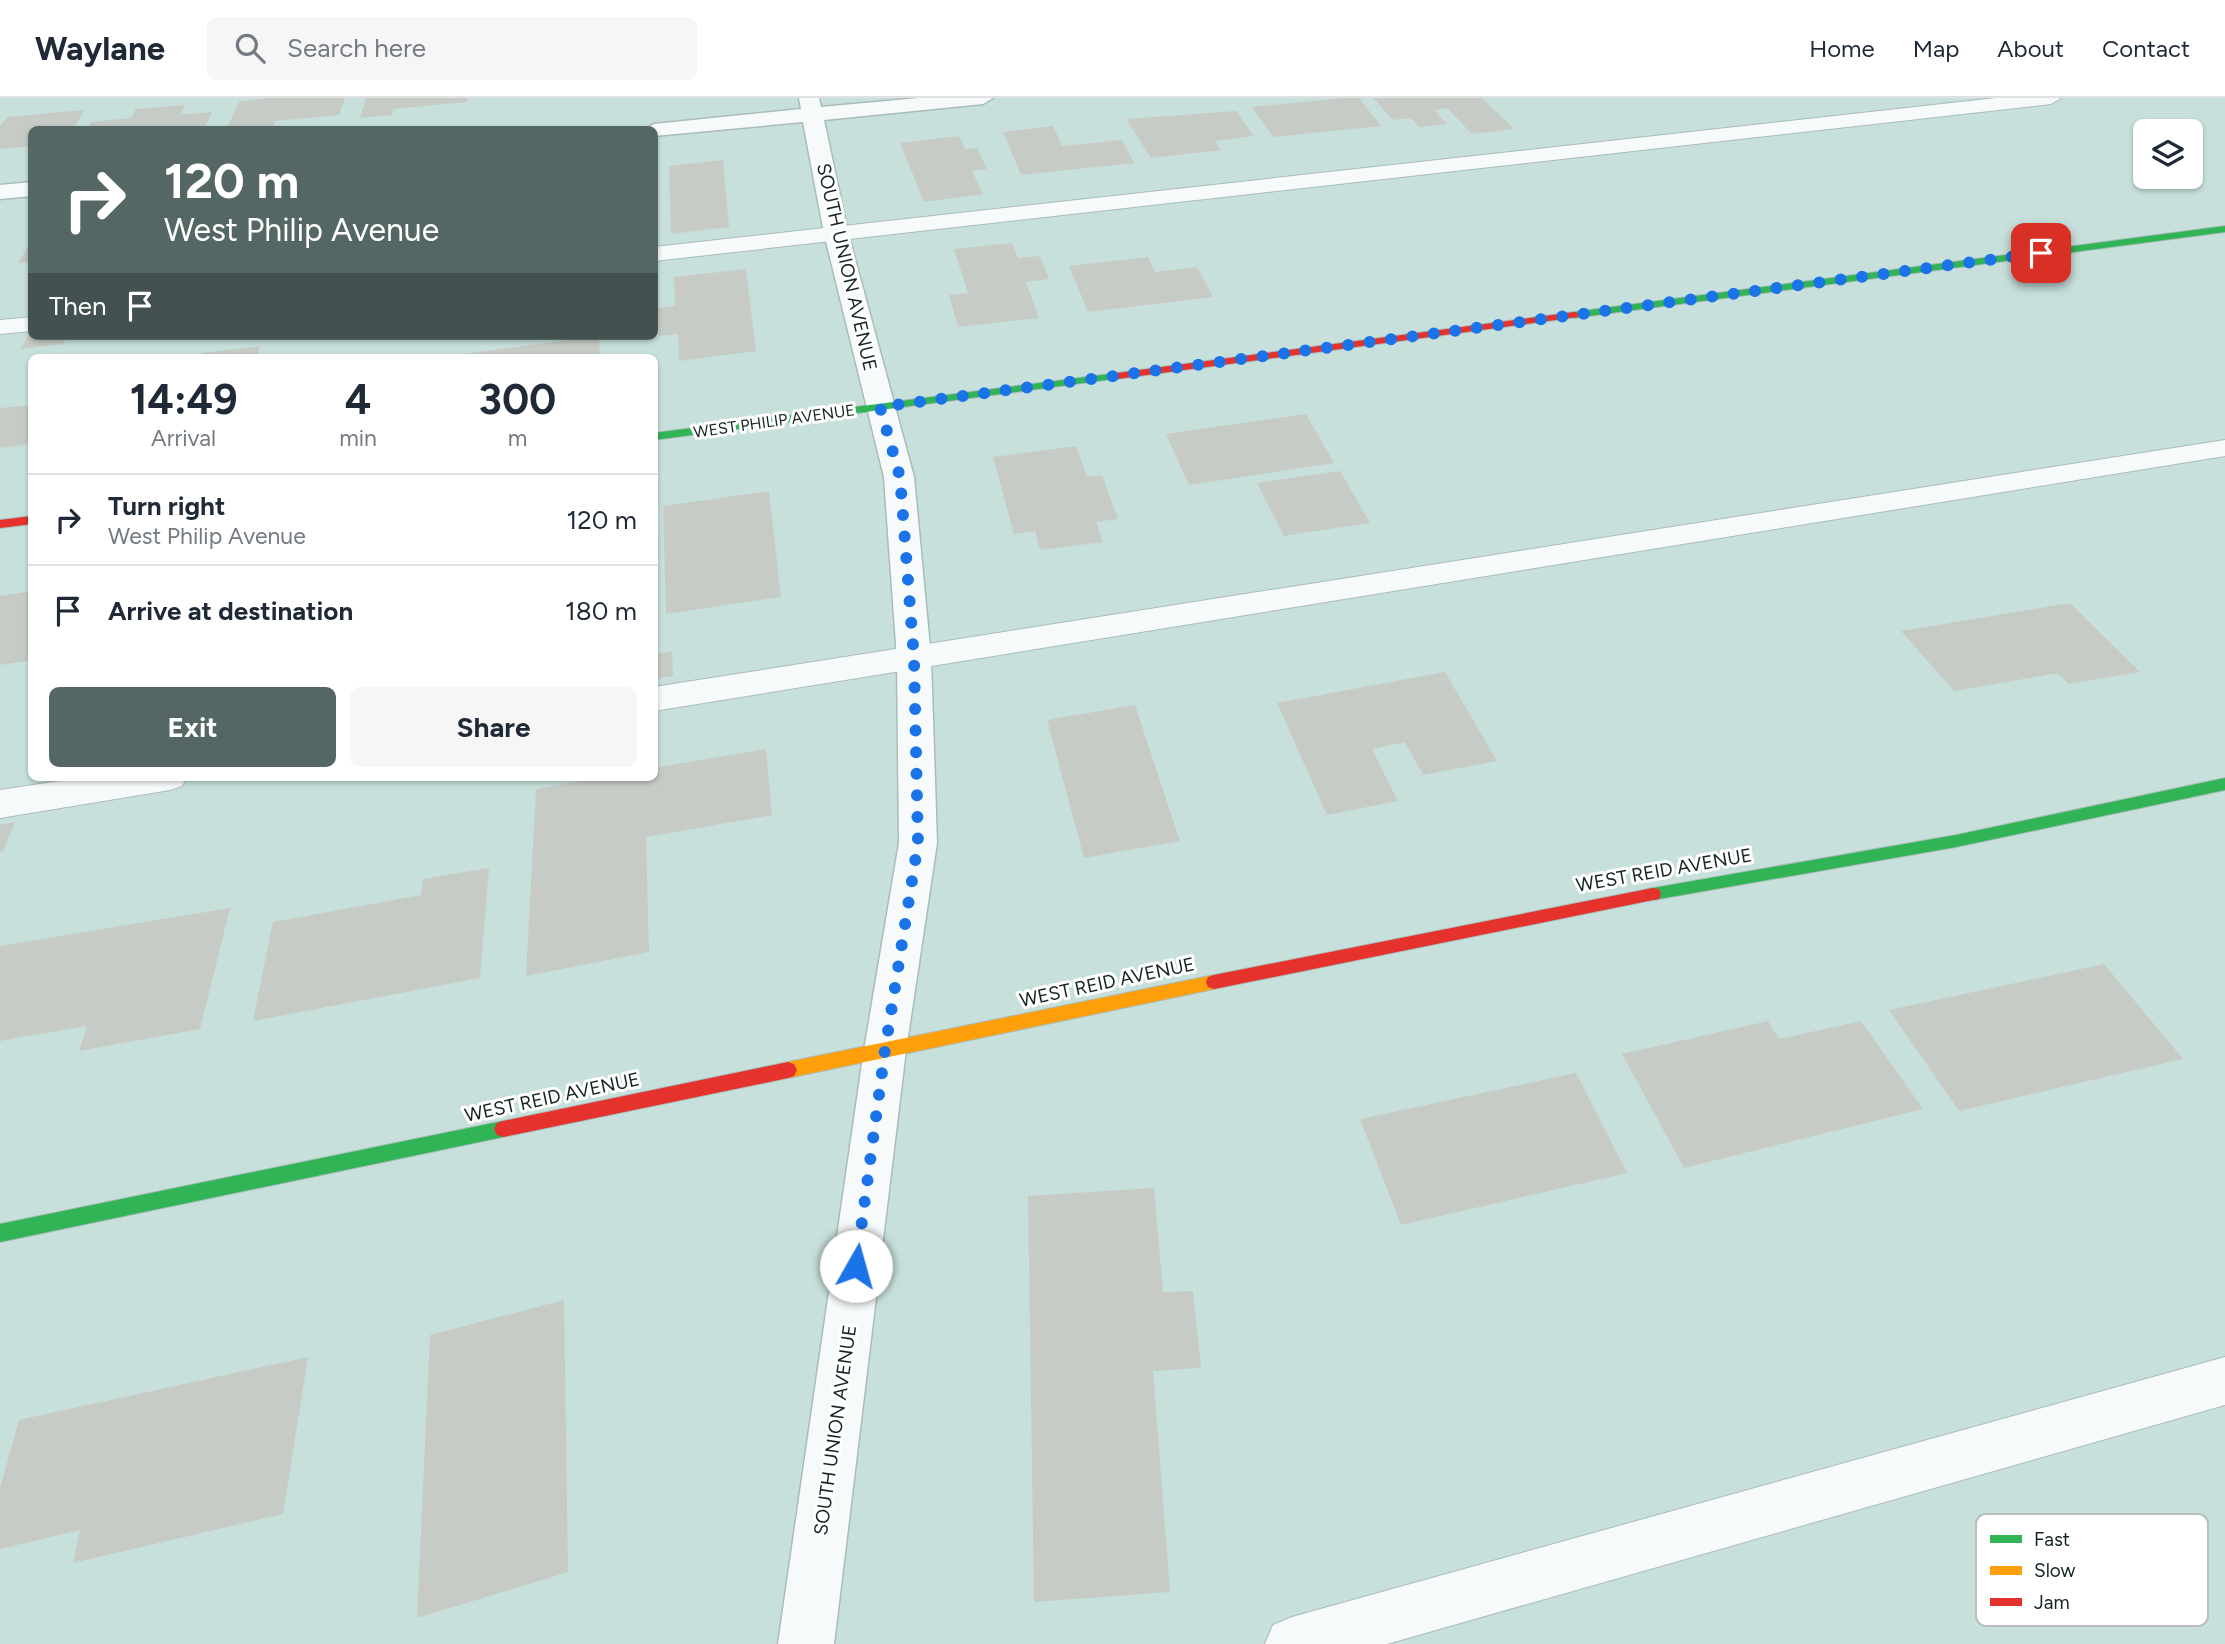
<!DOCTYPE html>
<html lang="en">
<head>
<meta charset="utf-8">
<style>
  body { margin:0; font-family:Figtree,sans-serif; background:#f6f6f7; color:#1f2937; height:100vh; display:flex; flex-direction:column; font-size:26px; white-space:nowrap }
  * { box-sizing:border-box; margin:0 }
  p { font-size:23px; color:#747a83 }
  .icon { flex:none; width:38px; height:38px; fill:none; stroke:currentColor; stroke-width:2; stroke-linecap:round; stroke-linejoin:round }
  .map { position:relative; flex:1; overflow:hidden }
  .side { position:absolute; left:28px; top:256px; width:630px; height:427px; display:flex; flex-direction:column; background:#fff; border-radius:10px; box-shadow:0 2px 5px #0004 }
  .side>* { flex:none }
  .top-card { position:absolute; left:28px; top:28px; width:630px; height:214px; border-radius:10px; box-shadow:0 2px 5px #0004; background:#546764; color:#fff; overflow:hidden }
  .fabs { position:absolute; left:2133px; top:21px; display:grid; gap:14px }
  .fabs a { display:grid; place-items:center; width:70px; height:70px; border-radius:10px; background:#fff; box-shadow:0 2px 5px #0004; font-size:35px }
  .pin { position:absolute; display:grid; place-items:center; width:60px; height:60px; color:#fff; margin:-30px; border-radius:14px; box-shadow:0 4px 10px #0006 }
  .me { position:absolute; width:77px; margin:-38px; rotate:7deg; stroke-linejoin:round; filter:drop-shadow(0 0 5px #0008) }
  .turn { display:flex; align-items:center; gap:24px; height:147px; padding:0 21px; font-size:32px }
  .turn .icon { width:91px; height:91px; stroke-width:2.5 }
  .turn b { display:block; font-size:49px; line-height:60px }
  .then { display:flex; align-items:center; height:66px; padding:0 21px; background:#0003; gap:14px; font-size:26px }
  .eta { display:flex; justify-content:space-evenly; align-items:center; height:119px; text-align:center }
  .eta b { font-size:42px; font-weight:700; line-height:49px }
  .primary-button { display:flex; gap:14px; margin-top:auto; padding:14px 21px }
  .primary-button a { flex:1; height:80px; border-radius:10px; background:#546764; color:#fff; font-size:28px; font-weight:700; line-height:80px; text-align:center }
  .primary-button a+a { background:#f6f6f7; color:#1f2937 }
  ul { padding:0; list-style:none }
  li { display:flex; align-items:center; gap:21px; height:91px; padding:0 21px; border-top:2px solid #e0e1e3 }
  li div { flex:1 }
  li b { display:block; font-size:26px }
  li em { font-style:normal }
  header { display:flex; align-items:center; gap:42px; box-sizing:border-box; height:98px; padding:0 35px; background:#fff; border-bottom:2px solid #e0e1e3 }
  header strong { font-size:33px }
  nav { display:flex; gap:38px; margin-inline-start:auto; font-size:24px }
  .search { width:490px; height:63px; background:#f6f6f7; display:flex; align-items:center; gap:18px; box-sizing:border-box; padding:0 24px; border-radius:10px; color:#747a83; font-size:26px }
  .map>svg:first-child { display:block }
  .building { fill:#c6cbc5 }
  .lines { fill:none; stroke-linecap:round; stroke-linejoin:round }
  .lane-casing { stroke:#a9bcb9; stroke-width:2 }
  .street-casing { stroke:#a9bcb9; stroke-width:3 }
  .fast-casing { stroke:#a9bcb9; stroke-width:2 }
  .slow-casing { stroke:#a9bcb9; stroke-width:2 }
  .jam-casing { stroke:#a9bcb9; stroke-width:2 }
  .lane { fill:#f7fafa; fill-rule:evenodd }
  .street { fill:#f7fafa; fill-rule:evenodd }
  .fast { fill:#30b455; fill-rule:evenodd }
  .slow { fill:#ff9f0a; fill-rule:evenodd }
  .jam { fill:#e5322d; fill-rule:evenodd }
  .route { stroke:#1a73e8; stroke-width:12; stroke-dasharray:0 21.6 }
  .labels { text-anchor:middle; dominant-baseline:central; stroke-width:6; stroke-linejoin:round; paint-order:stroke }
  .far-street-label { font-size:16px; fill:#152623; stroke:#fff }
  .street-label { font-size:19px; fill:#152623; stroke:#fff }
  .key { fill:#fff; stroke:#b9bebd; stroke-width:2 }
  .key-label { font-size:19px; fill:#152623 }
</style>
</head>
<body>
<header>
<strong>Waylane</strong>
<div class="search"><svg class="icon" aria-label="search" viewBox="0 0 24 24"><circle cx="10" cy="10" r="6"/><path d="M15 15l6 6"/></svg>Search here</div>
<nav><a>Home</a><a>Map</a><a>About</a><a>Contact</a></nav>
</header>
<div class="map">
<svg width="2225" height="1546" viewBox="0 0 2225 1546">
  <rect width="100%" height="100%" fill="#c8e0dc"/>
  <path class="building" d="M267 0H345L339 17 275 23 273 28 226 32 239 4Z
    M366 0H468L467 4 393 11 392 17 360 20Z
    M1343 0H1359L1381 28 1273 39 1252 9Z
    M1373 0H1482L1514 31 1472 36 1447 10 1434 12 1447 26 1419 29 1411 20 1393 22Z
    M185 7 180 17 212 14 204 32H86L91 24 131 20 136 11Z
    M85 12 72 32H32V48L0 51V28L7 19Z
    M1236 13 1254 38 1215 43 1221 52 1151 60 1126 21Z
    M1053 28 1062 48 1122 42 1134 65 1021 77 1003 34Z
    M959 38 965 51 977 50 987 71 972 73 983 96 924 104 900 45Z
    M723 62 729 129 671 136 669 68Z
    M32 143V164L18 165Z
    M1012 145 1018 160 1040 158 1049 181 1026 184 1039 220 958 229 949 197 968 195 954 151Z
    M1148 159 1155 174 1197 169 1213 199 1088 214 1069 168Z
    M746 171 756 253 679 263 678 236 659 238 658 210 675 208 674 179Z
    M29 236 32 238H67L63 246 21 251Z
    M599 238 600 259H456V257Z
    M260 248 257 259H200L201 255Z
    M32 307 28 315H32V346L0 350V310Z
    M1306 316 1334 365 1189 387 1166 336Z
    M1076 348 1087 379 1102 377 1118 421 1096 424 1103 444 1040 452 1035 433 1014 436 993 359Z
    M1340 373 1370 425 1284 438 1257 385Z
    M769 393 781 499 666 516 663 408Z
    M32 493V562L0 567V498Z
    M2070 505 2140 574 2069 586 2058 575 1954 593 1901 533Z
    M672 553 673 578 654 581V556Z
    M1445 574 1497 663 1423 677 1405 644 1372 651 1398 703 1327 717 1277 605Z
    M1135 607 1180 743 1084 760 1047 622Z
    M766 651 772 717 646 739 649 854 526 878 536 691 604 679H654V670Z
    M15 724 3 753 0 754V727Z
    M489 770 480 880 253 923 273 824 421 797 423 781Z
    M230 810 200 931 79 953 87 928 0 943V848Z
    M2104 866 2183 961 1959 1013 1889 912Z
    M1768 923 1779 941 1861 923 1923 1011 1684 1070 1622 956Z
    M1576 975 1627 1075 1401 1127 1360 1021Z
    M1154 1090 1163 1194 1193 1193 1201 1270 1153 1273 1170 1494 1034 1504 1028 1098Z
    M564 1202 568 1474 417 1520 430 1237Z
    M308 1259 283 1416 73 1465 80 1432 0 1451V1390L19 1322Z"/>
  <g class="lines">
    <g class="lane-casing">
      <path id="lane" d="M1996 0H2061L2051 6 654 163V149Z
        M32 219V233L0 236V222Z
        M2225 342V358L654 613V589Z
        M86 679H187L182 688 170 692 0 720V692Z
        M2225 1259V1307L1387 1546H1265L1273 1527 1292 1519Z"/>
    </g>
    <g class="street-casing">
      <path id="street" d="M799 0H819L821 9 919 0H993L983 6 824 22 848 135 914 379 931 560 937 745 906 952 834 1546H778L864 952 899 745 897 560 884 379 824 135 803 24 654 38V32H644L654 26 801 11Z
        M32 84V98L0 101V87Z"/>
    </g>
    <g class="fast-casing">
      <path id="fast" d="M2225 128V134L1574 220 1569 217 1574 214Z
        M1117 275 1121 276V280L654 342V335Z
        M2225 680V692L1956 749 1653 802 1647 801 1645 796 1647 791 1653 790 1956 737Z
        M503 1023 509 1025 512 1031 509 1037 503 1039 0 1144V1126Z"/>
    </g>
    <g class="slow-casing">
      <path id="slow" d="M1214 877 1220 879 1222 884 1220 889 1214 891 788 980 782 978 779 972 782 966 788 964Z"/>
    </g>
    <g class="jam-casing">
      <path id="jam" d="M1574 214 1578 215V219L1117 281 1111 278 1117 275Z
        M32 418V426L0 430V422Z
        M1653 790 1659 791 1661 796 1659 801 1653 802 1214 891 1208 889 1206 884 1208 879 1214 877Z
        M788 964 794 966 797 972 794 978 788 980 503 1039 497 1037 494 1031 497 1025 503 1023Z"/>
    </g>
    <use href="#lane" class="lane"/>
    <use href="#street" class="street"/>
    <use href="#fast" class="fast"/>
    <use href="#slow" class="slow"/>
    <use href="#jam" class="jam"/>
  </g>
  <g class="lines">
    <path class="route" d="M856 1168 885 952 918 745 914 560 900 379 880 309 2041 155"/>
  </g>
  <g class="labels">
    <g class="far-street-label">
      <text transform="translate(774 323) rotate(-8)">WEST PHILIP AVENUE</text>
    </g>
    <g class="street-label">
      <text transform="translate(847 169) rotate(77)">SOUTH UNION AVENUE</text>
      <text transform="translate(1664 772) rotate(-10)">WEST REID AVENUE</text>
      <text transform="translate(1107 884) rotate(-12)">WEST REID AVENUE</text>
      <text transform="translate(552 999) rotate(-12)">WEST REID AVENUE</text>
      <text transform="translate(835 1332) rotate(-82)">SOUTH UNION AVENUE</text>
    </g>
  </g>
  <rect x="1976" y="1416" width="232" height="112" rx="10" class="key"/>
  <rect x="1990" y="1437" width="32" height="8" fill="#30b455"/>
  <rect x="1990" y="1468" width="32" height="9" fill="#ff9f0a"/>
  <rect x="1990" y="1500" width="32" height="8" fill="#e5322d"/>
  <g class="key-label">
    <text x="2034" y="1448">Fast</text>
    <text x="2034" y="1479">Slow</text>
    <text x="2034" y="1511">Jam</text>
  </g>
</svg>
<div class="fabs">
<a><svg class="icon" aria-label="layers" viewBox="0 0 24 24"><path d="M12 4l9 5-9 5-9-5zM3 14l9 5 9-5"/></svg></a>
</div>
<div class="pin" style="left:2041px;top:155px;background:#d93025"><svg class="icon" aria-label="arrive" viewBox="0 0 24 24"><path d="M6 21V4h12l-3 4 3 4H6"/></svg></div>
<svg class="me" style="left:856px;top:1168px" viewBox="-20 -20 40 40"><circle r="19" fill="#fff"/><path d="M0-13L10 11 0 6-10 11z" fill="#1a73e8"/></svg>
<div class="top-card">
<div class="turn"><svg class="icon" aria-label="right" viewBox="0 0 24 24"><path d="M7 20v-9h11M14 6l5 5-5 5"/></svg><div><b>120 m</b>West Philip Avenue</div></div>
<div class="then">Then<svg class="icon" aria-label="arrive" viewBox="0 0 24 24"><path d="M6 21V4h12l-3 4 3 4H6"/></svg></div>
</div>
<section class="side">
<div class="eta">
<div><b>14:49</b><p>Arrival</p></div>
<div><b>4</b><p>min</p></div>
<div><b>300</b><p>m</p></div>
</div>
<ul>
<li><svg class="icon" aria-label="right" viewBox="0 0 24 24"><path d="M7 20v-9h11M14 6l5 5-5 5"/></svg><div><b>Turn right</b><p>West Philip Avenue</p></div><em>120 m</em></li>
<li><svg class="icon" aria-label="arrive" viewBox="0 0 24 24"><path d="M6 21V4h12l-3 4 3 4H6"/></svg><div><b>Arrive at destination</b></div><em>180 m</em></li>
</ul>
<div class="primary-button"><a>Exit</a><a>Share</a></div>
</section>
</div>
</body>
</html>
